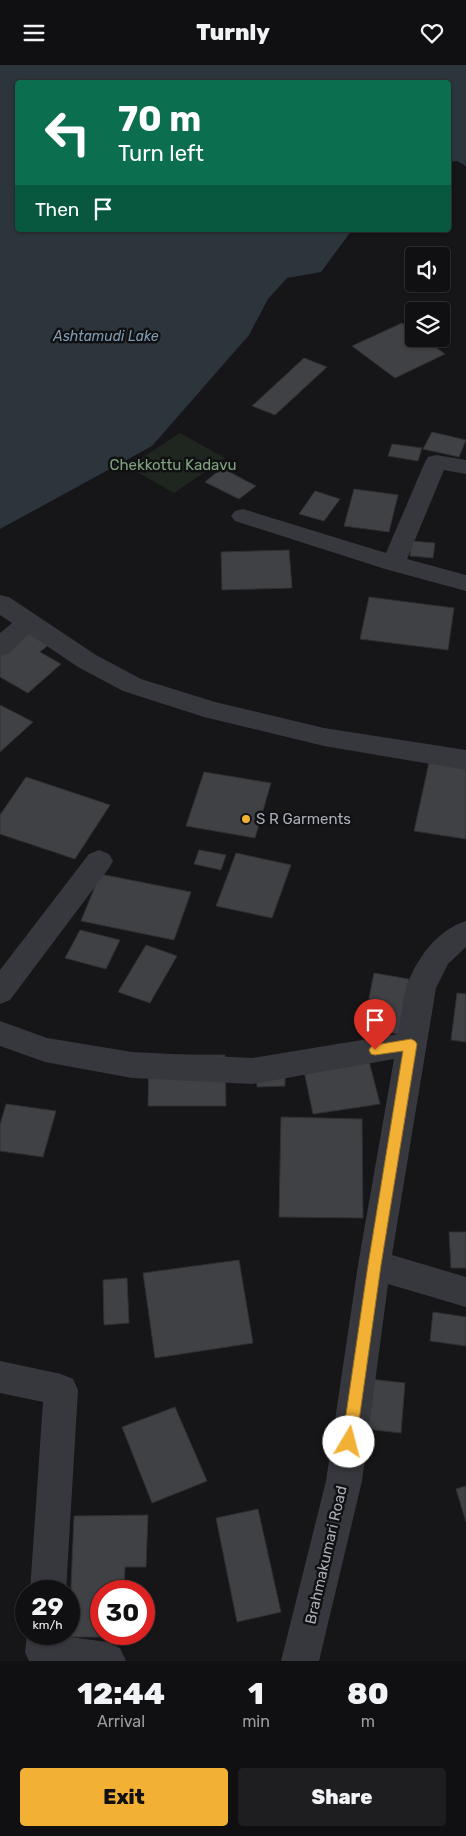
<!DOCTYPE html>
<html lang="en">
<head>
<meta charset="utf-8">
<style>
  body { margin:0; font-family:Rubik,sans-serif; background:#1e1e20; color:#f1f3f6; height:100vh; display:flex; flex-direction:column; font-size:19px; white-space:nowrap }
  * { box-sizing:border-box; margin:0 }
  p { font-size:16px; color:#9c9d9f }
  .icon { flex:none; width:28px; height:28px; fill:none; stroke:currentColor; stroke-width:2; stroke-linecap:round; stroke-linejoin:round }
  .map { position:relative; height:1596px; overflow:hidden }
  .drawer { display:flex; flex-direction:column; background:#101012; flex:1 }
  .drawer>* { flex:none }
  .top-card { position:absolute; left:15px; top:15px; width:436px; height:152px; border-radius:5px; box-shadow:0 1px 4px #0004,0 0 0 1px #303032; background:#0b6e4f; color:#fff; overflow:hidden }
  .buttons { position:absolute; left:405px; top:182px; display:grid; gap:10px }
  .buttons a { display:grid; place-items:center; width:45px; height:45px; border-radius:5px; background:#101012; box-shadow:0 1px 4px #0004,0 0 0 1px #303032; font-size:25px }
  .speed { position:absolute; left:15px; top:1515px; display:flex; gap:10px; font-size:25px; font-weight:700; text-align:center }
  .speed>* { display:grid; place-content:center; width:65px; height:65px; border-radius:50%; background:#101012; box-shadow:0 1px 4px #0004,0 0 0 1px #303032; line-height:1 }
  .speed small { font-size:12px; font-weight:400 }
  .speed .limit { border:8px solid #d22; background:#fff; color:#111 }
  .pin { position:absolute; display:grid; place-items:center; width:42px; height:42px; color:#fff; margin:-51px -21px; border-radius:50% 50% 50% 0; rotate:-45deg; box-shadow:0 0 5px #0007 }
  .pin .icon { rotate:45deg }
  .me { position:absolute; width:55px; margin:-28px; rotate:8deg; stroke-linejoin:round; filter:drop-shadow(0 0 4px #0008) }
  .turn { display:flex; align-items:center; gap:18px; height:105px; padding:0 20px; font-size:22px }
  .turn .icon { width:65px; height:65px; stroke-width:2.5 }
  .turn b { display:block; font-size:35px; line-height:42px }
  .then { display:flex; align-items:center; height:48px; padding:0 20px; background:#0003; gap:10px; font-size:19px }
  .eta { display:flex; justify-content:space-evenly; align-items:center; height:85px; text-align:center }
  .eta b { font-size:30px; font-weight:800; line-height:35px }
  .primary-button { display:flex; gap:10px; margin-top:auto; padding:10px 20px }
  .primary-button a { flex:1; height:58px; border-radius:5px; background:#f2b134; color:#111; font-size:20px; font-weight:800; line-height:58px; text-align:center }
  .primary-button a+a { background:#1e1e20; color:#f1f3f6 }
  header { display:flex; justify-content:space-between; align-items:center; height:65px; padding:0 20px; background:#101012; font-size:22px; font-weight:800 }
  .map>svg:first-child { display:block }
  .green { fill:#1e261f }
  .water { fill:#2c353c }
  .building { fill:#404145; stroke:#303034 }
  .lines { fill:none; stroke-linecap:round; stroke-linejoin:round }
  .minor { fill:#37383d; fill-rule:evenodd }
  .route { fill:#f2b134; stroke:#9d7322 }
  .poi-dot { fill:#f2b134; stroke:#111113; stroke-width:2 }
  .labels { text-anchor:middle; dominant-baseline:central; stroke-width:5; stroke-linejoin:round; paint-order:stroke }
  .far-water-label { font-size:14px; font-style:italic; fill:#7f9bb3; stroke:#111113 }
  .park-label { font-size:15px; fill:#7fa381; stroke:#111113 }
  .poi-label { font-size:15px; fill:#a8adb8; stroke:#111113; text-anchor:start }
  .street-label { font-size:15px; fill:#a8adb8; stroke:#111113 }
</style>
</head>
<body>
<header><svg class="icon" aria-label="menu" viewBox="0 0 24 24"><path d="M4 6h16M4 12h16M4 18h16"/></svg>Turnly<svg class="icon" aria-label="heart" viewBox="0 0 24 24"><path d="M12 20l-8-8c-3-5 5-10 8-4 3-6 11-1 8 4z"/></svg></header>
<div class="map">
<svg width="466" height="1596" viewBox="0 0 466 1596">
  <rect width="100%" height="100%" fill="#161618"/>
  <path class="green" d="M180 368 225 393 174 428 128 402Z"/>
  <path class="water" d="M0 0H466V101L457 96 449 97V18H18V165H352L321 207 287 213 268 234 249 270 152 381 0 464Z"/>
  <path class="building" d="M402 258 414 266V274H424L445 289 395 313 352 281Z
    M304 293 327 302 275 350 252 341Z
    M432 367 466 375 459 392 423 384Z
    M392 379 422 383 418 396 388 391Z
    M222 403 256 421 239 434 205 417Z
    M354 424 398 430 389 467 344 461Z
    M315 426 340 434 324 456 299 449Z
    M411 476 435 478 433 493 410 491Z
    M289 485 292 523 222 525 221 487Z
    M369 532 454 543 448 585 360 574Z
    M29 564 52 577 40 587 61 599 28 628 0 612V588Z
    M0 640 33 657 0 687Z
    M432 684 466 689V774L414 766Z
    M204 707 271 718 255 773 186 761Z
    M26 712 110 740 75 794 0 769V750Z
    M199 785 226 790 221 805 194 799Z
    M236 788 291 800 272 853 216 841Z
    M100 809 191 827 174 875 81 856Z
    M80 865 120 875 106 904 65 893Z
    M146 880 177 891 150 938 118 927Z
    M374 908 409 914 399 969 363 963Z
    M457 928 466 929V977L451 975Z
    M149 990H225L226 1041H148Z
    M368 992 380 1039 313 1049 303 1001Z
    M285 1003V1021L257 1022 256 1004Z
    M6 1039 56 1046 43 1092 0 1086V1060Z
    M281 1052 362 1054 363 1153 279 1152Z
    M449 1167H466V1203H451Z
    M239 1195 253 1278 155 1293 143 1208Z
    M127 1213 129 1258 104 1260 103 1215Z
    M433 1247 466 1252V1281L430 1276Z
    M370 1314 405 1318 401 1368 366 1364Z
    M175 1342 207 1416 152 1438 122 1362Z
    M466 1421V1457L456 1424Z
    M258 1444 281 1547 237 1557 216 1453Z
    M148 1450 146 1502H125L124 1526H101V1569H123V1572H67V1569H69L74 1451Z"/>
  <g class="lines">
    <path class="minor" d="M436 390 466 395V409L444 405 407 494 466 510V526L385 504 235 456 231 451 235 446 243 444 386 488 425 397 428 392Z
      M0 530 9 532 96 590 141 614 215 637 324 663 466 685V705L324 681 204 652 123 626 78 602 29 569 9 588 0 591V568L12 558 0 550Z
      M99 785 109 789 113 796 109 803 10 935 0 939V905L89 789Z
      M466 856V882L448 899 436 923 392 1190 466 1212V1242L388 1219 362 1416 319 1596H281L326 1416 358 1200 394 994 252 1019 132 1013 45 997 0 981V956L47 973 132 987 252 993 398 969C401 954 402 937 406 923 416 894 437 865 466 856Z
      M0 1296 61 1309 73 1314 78 1325 66 1526H30L43 1337 0 1328Z
      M27 1569H63V1571L107 1577 120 1583 126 1596H29L25 1587Z"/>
  </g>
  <path class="route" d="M411 974 415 976 417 979 381 1200 356 1377 354 1382 349 1384 344 1382 342 1377 368 1200 403 986 375 990 371 989 369 985 371 982 375 980Z"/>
  <circle class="poi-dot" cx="246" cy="754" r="5"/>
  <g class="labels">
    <g class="far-water-label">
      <text x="106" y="271">Ashtamudi Lake</text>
    </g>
    <g class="park-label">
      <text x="173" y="400">Chekkottu Kadavu</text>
    </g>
    <g class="poi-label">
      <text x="256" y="754">S R Garments</text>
    </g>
    <g class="street-label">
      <text transform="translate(326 1490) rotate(-77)">Brahmakumari Road</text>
    </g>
  </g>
</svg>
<div class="buttons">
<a><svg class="icon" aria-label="sound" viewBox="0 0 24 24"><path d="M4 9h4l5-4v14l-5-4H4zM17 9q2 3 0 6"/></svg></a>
<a><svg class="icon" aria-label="layers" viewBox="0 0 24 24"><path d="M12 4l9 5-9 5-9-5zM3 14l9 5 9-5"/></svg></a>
</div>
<div class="speed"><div>29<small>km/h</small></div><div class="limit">30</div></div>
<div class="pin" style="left:375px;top:985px;background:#d93025"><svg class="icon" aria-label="arrive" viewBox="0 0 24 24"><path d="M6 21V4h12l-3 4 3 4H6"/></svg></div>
<svg class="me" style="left:349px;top:1377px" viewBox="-20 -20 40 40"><circle r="19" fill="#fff"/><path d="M0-13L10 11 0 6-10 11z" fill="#f2b134"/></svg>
<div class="top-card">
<div class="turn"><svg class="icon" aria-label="left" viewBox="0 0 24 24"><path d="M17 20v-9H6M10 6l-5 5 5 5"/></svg><div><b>70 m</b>Turn left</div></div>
<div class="then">Then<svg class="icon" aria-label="arrive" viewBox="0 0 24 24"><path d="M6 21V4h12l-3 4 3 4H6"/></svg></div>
</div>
</div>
<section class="drawer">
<div class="eta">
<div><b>12:44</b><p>Arrival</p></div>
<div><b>1</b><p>min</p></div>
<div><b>80</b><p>m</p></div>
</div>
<div class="primary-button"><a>Exit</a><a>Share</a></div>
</section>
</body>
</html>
